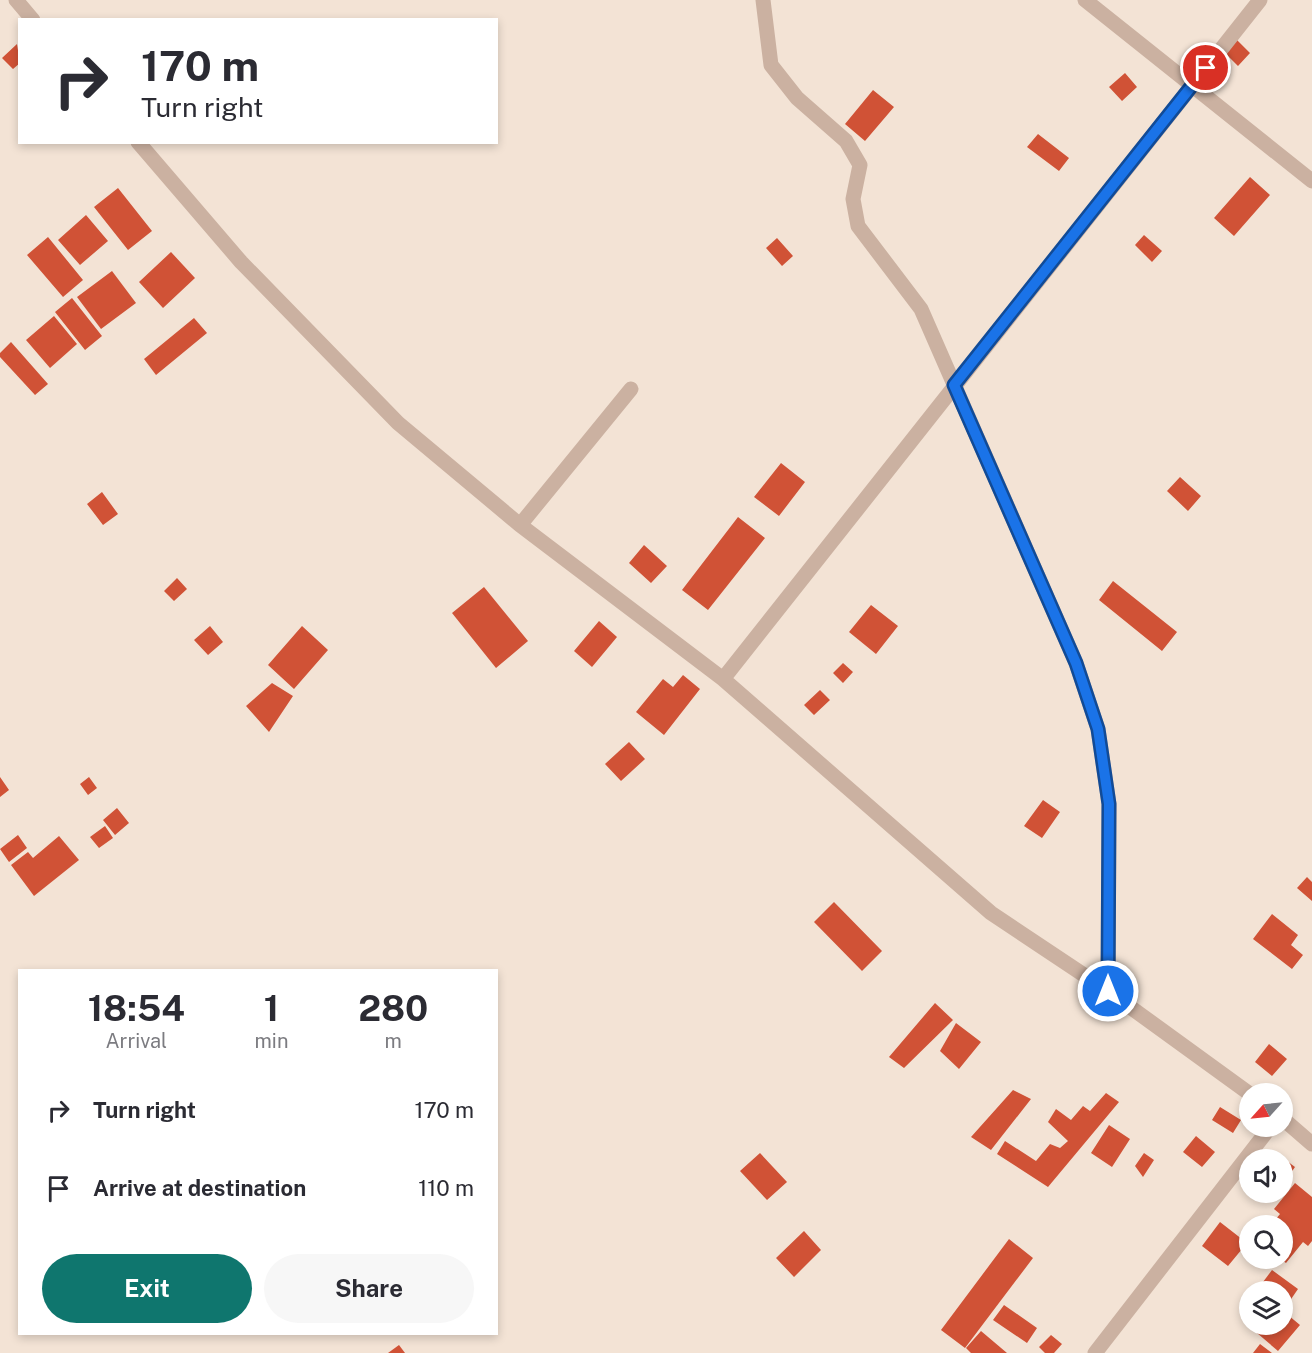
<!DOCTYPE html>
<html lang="en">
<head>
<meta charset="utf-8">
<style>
  body { margin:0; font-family:"Public Sans",sans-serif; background:#f7f7f7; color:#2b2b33; height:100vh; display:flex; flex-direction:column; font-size:22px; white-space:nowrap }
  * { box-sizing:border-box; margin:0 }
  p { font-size:20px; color:#7c7c81 }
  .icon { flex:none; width:33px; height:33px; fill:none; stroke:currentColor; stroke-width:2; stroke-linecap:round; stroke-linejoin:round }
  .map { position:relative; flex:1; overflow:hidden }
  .side { position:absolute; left:18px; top:969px; width:480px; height:366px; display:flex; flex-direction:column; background:#fff; border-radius:0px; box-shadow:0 3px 9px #0003 }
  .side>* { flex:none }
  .guide { position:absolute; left:18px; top:18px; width:480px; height:126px; border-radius:0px; box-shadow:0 3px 9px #0003; background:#fff; color:#2b2b33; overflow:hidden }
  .needle { width:39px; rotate:243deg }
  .fabs { position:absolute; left:1239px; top:1083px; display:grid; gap:12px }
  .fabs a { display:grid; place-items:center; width:54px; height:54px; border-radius:50%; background:#fff; box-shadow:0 3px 9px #0003; font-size:30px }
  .pin { position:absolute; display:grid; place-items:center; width:51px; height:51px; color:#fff; margin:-26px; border:3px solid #fff; border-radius:50%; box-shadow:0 2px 6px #0007 }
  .me { position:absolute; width:66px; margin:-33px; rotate:0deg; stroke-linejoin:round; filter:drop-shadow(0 0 4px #0008) }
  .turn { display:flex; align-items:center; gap:21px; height:126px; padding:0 24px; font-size:27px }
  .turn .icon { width:78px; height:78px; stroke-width:2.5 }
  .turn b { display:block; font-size:42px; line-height:51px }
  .eta { display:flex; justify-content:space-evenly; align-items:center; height:102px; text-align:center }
  .eta b { font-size:36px; font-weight:700; line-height:42px }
  .cta { display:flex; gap:12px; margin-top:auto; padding:12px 24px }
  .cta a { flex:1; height:69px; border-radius:36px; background:#0f766e; color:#fff; font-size:24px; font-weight:700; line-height:69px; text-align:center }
  .cta a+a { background:#f7f7f7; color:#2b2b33 }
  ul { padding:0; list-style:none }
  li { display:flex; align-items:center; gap:18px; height:78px; padding:0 24px }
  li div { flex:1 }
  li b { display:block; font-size:22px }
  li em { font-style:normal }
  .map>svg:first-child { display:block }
  .building { fill:#d05236 }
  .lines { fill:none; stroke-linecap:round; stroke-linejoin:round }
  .minor { stroke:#cbb1a1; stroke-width:15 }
  .route-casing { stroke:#114b97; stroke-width:15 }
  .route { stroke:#1a73e8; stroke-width:10 }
</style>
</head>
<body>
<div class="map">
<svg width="1312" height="1353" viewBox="0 0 1312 1353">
  <rect width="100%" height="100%" fill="#f3e3d5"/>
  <path class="building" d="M1237 40 1250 53 1238 66 1225 53Z
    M17 44 20 63 13 69 2 58Z
    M1125 73 1137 87 1122 101 1109 87Z
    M873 90 894 107 865 141 845 124Z
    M1038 134 1069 158 1059 171 1027 147Z
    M1250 177 1270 195 1234 236 1214 218Z
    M118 188 152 231 128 250 94 207Z
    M86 215 108 241 80 265 58 240Z
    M1144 235 1162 251 1152 262 1135 245Z
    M48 237 83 280 63 297 27 255Z
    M777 238 793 256 782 266 766 248Z
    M171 252 195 278 163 308 139 282Z
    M112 271 136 303 101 329 77 297Z
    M72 298 102 336 85 350 55 312Z
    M54 316 77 344 50 368 26 340Z
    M194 318 207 333 156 375 144 359Z
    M11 342 48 384 35 395 0 357V353Z
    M781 463 805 482 779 516 754 497Z
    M1180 477 1201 496 1188 511 1167 491Z
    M102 492 118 514 103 525 87 504Z
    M738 517 765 538 708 610 682 590Z
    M644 545 667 566 651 583 629 563Z
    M177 578 187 589 174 601 164 591Z
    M1113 581 1177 632 1162 651 1099 600Z
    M484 587 528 641 496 668 452 613Z
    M871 605 898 626 876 654 849 632Z
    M599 621 617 637 592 667 574 651Z
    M210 626 223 642 208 655 194 640Z
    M302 626 328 650 294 689 268 665Z
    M843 663 853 672 843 683 833 673Z
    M683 675 700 689 664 735 636 712 663 679 673 687Z
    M272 683 293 696 269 732 246 706Z
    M820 690 830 700 814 715 804 705Z
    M629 742 645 759 621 781 605 764Z
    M0 777 9 790 0 797Z
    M89 777 97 788 88 795 80 784Z
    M1043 800 1060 812 1042 838 1024 826Z
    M117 808 129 823 115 835 103 820Z
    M105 826 113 838 99 848 90 837Z
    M18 835 27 848 9 862 0 849Z
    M59 836 79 860 34 896 11 865 28 852 33 858Z
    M1307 877 1312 882V901L1297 888Z
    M834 902 882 951 862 971 814 922Z
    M1272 914 1298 935 1291 945 1303 955 1292 969 1253 939Z
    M935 1003 953 1020 904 1068 889 1057Z
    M956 1023 981 1042 959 1069 940 1051Z
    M1269 1044 1287 1059 1272 1076 1255 1062Z
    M1013 1090 1031 1099 991 1150 971 1137Z
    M1106 1093 1119 1102 1048 1187 997 1154 1005 1141 1036 1161 1050 1144 1060 1148 1068 1141 1048 1122 1056 1109 1071 1120 1083 1106 1090 1111Z
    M1220 1107 1241 1120 1233 1133 1212 1120Z
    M1109 1125 1130 1139 1112 1167 1091 1153Z
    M1196 1136 1215 1152 1202 1167 1183 1152Z
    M760 1153 787 1182 767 1200 740 1171Z
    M1144 1153 1154 1160 1143 1177 1135 1166Z
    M1279 1155 1295 1167 1288 1177 1282 1173V1160H1276Z
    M1295 1183 1312 1197V1241L1308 1246 1303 1242 1286 1263 1282 1260V1226H1270L1280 1214 1274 1209Z
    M1220 1222 1247 1243 1228 1266 1202 1246Z
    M804 1231 821 1250 794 1277 776 1258Z
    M1009 1239 1033 1258 965 1348 941 1330Z
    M1272 1270 1298 1289 1287 1305 1282 1302V1292H1268L1260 1286Z
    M1004 1305 1037 1328 1027 1343 993 1320Z
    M1282 1310 1300 1325 1278 1351 1257 1333 1264 1324H1282Z
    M981 1331 1007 1353H971L966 1348Z
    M1051 1335 1062 1344 1054 1353H1045L1039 1347Z
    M1260 1344 1272 1353H1253Z
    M399 1345 405 1353H388Z"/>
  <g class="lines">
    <path class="minor" d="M16 0 33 20
      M763 0 771 65 797 98 846 141 860 165 853 199 858 226 921 309 1076 663 1098 729 1109 804 1108 991
      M1085 0 1312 181
      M138 142 241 262 398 423 520 525 723 679 991 913 1108 991 1250 1094
      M520 525 631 389
      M723 679 1260 0
      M1282 1118 1312 1144
      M1095 1353 1271 1126"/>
  </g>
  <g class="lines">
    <g class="route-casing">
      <path id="route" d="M1108 991 1109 804 1098 729 1076 663 954 385 1206 68"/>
    </g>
    <use href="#route" class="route"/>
  </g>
</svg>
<div class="fabs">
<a><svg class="needle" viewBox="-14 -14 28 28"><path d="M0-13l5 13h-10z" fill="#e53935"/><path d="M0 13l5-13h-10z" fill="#7c7c81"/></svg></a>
<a><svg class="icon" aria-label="sound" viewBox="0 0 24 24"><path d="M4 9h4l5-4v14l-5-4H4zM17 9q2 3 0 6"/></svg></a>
<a><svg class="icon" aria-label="search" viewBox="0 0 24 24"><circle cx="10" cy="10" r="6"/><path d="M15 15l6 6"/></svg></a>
<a><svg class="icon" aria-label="layers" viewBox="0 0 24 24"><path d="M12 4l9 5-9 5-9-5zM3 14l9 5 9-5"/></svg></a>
</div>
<div class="pin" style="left:1206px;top:68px;background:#d93025"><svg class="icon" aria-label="arrive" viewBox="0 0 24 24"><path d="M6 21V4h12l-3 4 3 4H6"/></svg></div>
<svg class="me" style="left:1108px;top:991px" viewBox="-20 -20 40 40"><circle r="17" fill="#1a73e8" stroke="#fff" stroke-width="3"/><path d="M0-11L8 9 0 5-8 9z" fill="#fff"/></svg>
<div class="guide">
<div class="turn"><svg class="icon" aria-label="right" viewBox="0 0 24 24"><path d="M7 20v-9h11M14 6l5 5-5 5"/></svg><div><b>170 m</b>Turn right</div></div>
</div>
<section class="side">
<div class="eta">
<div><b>18:54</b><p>Arrival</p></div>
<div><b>1</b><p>min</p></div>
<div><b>280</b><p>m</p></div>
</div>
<ul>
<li><svg class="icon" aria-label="right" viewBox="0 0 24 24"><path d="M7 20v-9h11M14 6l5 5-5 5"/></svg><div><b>Turn right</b></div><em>170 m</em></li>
<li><svg class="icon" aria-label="arrive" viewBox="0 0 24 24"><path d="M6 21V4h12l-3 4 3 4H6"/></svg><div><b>Arrive at destination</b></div><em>110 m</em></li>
</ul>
<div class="cta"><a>Exit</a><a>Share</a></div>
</section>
</div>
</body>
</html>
